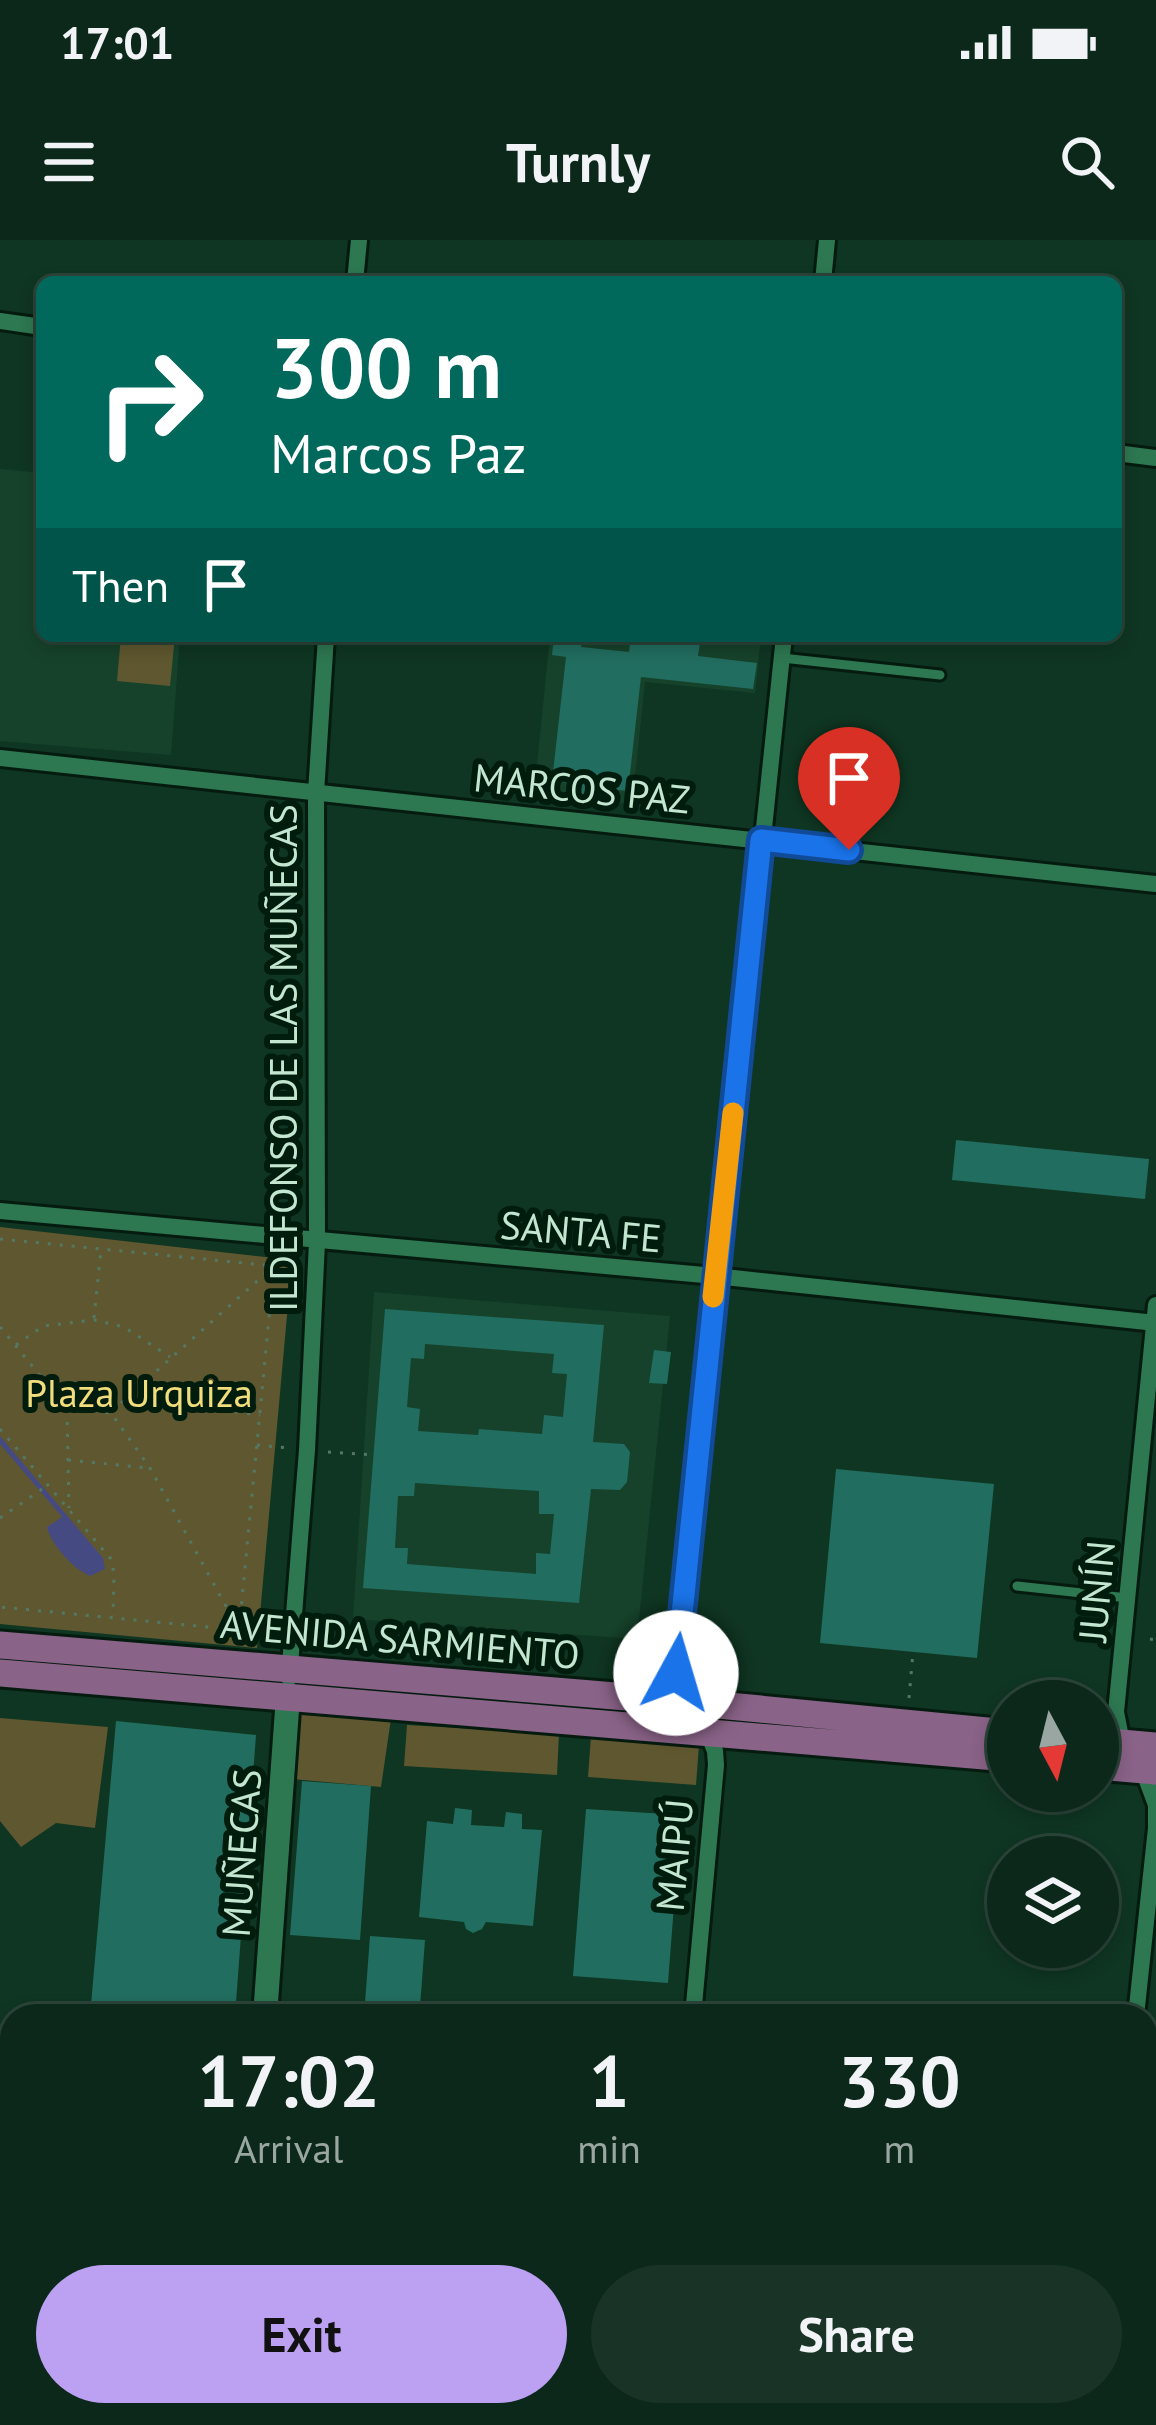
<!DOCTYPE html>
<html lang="en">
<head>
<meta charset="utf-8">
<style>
  body { margin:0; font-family:"PT Sans",sans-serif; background:#193427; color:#f1f3f6; height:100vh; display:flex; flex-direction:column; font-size:45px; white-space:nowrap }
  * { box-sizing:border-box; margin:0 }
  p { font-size:39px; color:#9aa6a2 }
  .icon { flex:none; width:66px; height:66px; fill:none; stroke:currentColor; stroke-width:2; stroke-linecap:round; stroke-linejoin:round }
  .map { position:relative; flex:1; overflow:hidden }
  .sheet { position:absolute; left:0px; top:1764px; width:1158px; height:423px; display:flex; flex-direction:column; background:#0b281a; border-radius:36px 36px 0 0; box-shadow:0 6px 18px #0003,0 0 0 3px #2b4439 }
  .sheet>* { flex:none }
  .banner { position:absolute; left:36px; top:36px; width:1086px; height:366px; border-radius:18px; box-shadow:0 6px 18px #0003,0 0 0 3px #2b4439; background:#00695c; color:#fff; overflow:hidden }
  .needle { width:78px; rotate:173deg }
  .tools { position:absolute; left:987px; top:1440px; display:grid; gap:24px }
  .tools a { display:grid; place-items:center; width:132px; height:132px; border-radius:50%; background:#0b281a; box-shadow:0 6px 18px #0003,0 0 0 3px #2b4439; font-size:60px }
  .pin { position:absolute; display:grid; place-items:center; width:102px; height:102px; color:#fff; margin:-123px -51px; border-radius:50% 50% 50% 0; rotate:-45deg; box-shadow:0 0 12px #0007 }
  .pin .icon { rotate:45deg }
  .me { position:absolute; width:132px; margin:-66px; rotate:6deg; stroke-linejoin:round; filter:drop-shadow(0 0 9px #0008) }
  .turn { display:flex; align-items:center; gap:42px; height:252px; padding:0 36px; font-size:54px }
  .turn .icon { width:156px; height:156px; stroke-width:2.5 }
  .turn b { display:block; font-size:84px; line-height:102px }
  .then { display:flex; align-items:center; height:114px; padding:0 36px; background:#0003; gap:24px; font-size:45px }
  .eta { display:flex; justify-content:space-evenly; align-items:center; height:204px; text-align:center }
  .eta b { font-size:72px; font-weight:700; line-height:84px }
  .action { display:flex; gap:24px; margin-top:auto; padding:24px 36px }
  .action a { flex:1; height:138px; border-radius:72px; background:#bca0f2; color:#111; font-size:48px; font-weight:700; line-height:138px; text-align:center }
  .action a+a { background:#193427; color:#f1f3f6 }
  .status { display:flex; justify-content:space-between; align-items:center; height:84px; padding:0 60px; background:#0b281a; direction:ltr }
  .status svg { height:33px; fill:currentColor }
  header { display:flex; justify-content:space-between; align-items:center; height:156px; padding:0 36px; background:#0b281a; font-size:54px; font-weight:700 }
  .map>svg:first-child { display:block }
  .built { fill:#16422b }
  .green { fill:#5f572f }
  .water { fill:#454b82 }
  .building { fill:#216d5f; fill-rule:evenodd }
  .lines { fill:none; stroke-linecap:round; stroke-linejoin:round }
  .lane-casing { stroke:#051b0f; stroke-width:15 }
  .street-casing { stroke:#051b0f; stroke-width:22 }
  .secondary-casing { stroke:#051b0f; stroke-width:30 }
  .primary-casing { stroke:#051b0f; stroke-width:33 }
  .path { stroke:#537964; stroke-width:3; stroke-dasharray:3 9; stroke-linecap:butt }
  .lane { stroke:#2d7751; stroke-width:9 }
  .street { stroke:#2d7751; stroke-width:16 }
  .secondary { stroke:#2d7751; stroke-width:24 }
  .primary { stroke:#8a6388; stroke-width:27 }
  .route-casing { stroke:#114b97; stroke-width:30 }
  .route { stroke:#1a73e8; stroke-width:21 }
  .slow { stroke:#f59e0b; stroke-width:21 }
  .labels { text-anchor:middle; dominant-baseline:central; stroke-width:12; stroke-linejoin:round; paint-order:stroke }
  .street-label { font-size:39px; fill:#c2e6cf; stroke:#001c0d }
  .park-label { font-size:39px; fill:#f2dd7c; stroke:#001c0d }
</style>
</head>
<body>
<div class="status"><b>17:01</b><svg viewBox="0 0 49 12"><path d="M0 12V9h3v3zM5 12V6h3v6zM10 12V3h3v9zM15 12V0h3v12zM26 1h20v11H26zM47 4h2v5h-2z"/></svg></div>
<header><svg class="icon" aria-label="menu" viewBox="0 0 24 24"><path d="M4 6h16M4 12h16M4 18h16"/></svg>Turnly<svg class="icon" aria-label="search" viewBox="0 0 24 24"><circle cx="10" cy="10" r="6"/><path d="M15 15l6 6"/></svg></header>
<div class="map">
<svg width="1156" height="2185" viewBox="0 0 1156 2185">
  <rect width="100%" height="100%" fill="#0f3622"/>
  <path class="built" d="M0 229 42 233V396H180L171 515 0 501Z
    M550 396H761L755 453 645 442 632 564 534 555Z
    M374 1052 670 1076 637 1399 353 1379Z
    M0 1928 12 1929V2171L0 2170Z"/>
  <path class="green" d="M121 396H175L170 446 117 441Z
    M0 987 292 1020 257 1408 0 1384Z
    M288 1456 392 1472 381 1547 292 1539Z
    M0 1478 108 1487 95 1588 56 1583 21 1607 0 1581Z
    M407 1485 559 1494 557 1535 404 1526Z
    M591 1496 699 1505 696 1545 588 1537Z
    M0 1804 10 1815 7 1854 9 1884H0Z"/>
  <path class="water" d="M0 1196 103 1318 105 1329 90 1336C74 1329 51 1305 47 1287L62 1277 0 1204Z"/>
  <path class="building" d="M554 396H583L581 407 629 412 631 396H701L698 416 757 423 753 449 641 437 628 551 609 549 607 560 569 556 570 543 552 541 566 417 552 415Z
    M956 900 1149 919 1145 959 952 940Z
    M385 1069 604 1085 593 1202 624 1204 630 1212 627 1242 620 1250 591 1249 579 1363 363 1348ZM425 1104 554 1114 552 1133 567 1134 563 1177 544 1175 542 1194 479 1189 478 1195 418 1191 420 1169 407 1167 411 1118 424 1119ZM415 1243 539 1251V1274H554L550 1314 536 1313V1334L407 1324 408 1308H395L398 1256H414Z
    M654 1110 671 1112 667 1144 649 1143Z
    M836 1229 994 1244 977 1418 820 1403Z
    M116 1481 256 1495 235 1776H90Z
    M302 1541 371 1546 360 1700 290 1695Z
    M455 1568 472 1570 471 1585 504 1587 506 1572 522 1574V1589L542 1590 533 1686 486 1682 482 1689 473 1693 466 1689 464 1682 419 1677 427 1581 453 1584Z
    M586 1569 681 1575 668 1743 573 1736Z
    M370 1696 425 1700 420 1767 365 1763Z"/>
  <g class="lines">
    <g class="lane-casing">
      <path id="lane" d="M782 418 940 435
        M1017 1346 1128 1358"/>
    </g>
    <g class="street-casing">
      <path id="street" d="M355 42 359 0
        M823 42 827 0
        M0 81 42 87
        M1116 213 1156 218
        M0 518 1156 644
        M0 971 715 1036 1156 1083
        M289 1438 307 1210 317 1002 316 553 326 396
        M689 1466 676 1433 784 396
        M693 1776 716 1525 715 1511 705 1486
        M1136 1776 1156 1588V1565L1143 1530 1122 1503 1116 1472 1156 1065
        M0 1897 12 1898
        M1146 1942 1156 1943
        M1114 2175 1156 2179
        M660 2185V2175
        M1095 2185 1096 2175"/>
    </g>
    <g class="secondary-casing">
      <path id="secondary" d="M265 1776 288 1456
        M233 2185 234 2175"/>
    </g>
    <g class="primary-casing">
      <path id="primary" d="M0 1405 687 1462 1008 1493
        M0 1433 1008 1518
        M1098 1501 1156 1506
        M1098 1526 1156 1531"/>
    </g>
    <path class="path" d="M0 999 274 1026 239 1390 0 1367
      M94 1078 101 1010
      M0 1087 67 1168 111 1173 150 1228 239 1390 255 1402
      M16 1105 43 1086 94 1080 124 1087 170 1117
      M128 1159 260 1175
      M67 1170 69 1268
      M112 1171 274 1026 290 1017
      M0 1189 111 1319 114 1334 113 1376
      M257 1205 288 1208
      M328 1212 374 1215
      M68 1220 148 1228
      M0 1278 48 1245
      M1150 1399 1156 1400
      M909 1458 913 1412"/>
    <use href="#lane" class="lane"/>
    <use href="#street" class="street"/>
    <use href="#secondary" class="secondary"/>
    <use href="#primary" class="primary"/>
  </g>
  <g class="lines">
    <g class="route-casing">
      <path id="route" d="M676 1433 761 600 849 610"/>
    </g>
    <use href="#route" class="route"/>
    <path class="slow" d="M713 1057 733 873"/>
  </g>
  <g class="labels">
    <g class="street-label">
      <text transform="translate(582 548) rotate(6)">MARCOS PAZ</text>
      <text transform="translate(282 818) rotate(-90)">ILDEFONSO DE LAS MUÑECAS</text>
      <text transform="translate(581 991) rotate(5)">SANTA FE</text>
      <text transform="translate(1096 1351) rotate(-85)">JUNÍN</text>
      <text transform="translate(400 1399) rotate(5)">AVENIDA SARMIENTO</text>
      <text transform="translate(241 1613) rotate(-86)">MUÑECAS</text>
      <text transform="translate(674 1615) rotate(-85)">MAIPÚ</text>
    </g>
    <g class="park-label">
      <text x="139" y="1152">Plaza Urquiza</text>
    </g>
  </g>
</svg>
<div class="tools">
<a><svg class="needle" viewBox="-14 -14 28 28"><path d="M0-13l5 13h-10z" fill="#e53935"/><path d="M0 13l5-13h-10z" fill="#9aa6a2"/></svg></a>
<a><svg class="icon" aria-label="layers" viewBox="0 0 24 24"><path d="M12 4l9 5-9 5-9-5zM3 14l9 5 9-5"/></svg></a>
</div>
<div class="pin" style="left:849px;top:610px;background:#d93025"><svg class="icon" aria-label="arrive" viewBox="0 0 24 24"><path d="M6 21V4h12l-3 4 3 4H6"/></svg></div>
<svg class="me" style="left:676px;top:1433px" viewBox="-20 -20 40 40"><circle r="19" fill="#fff"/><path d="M0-13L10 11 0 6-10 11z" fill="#1a73e8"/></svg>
<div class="banner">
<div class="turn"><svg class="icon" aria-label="right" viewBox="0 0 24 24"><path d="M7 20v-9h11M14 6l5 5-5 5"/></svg><div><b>300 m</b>Marcos Paz</div></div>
<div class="then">Then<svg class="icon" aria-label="arrive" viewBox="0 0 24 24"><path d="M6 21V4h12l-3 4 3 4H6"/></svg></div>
</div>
<section class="sheet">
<div class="eta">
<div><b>17:02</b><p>Arrival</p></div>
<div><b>1</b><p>min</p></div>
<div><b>330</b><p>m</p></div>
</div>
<div class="action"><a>Exit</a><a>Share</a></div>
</section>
</div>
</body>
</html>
